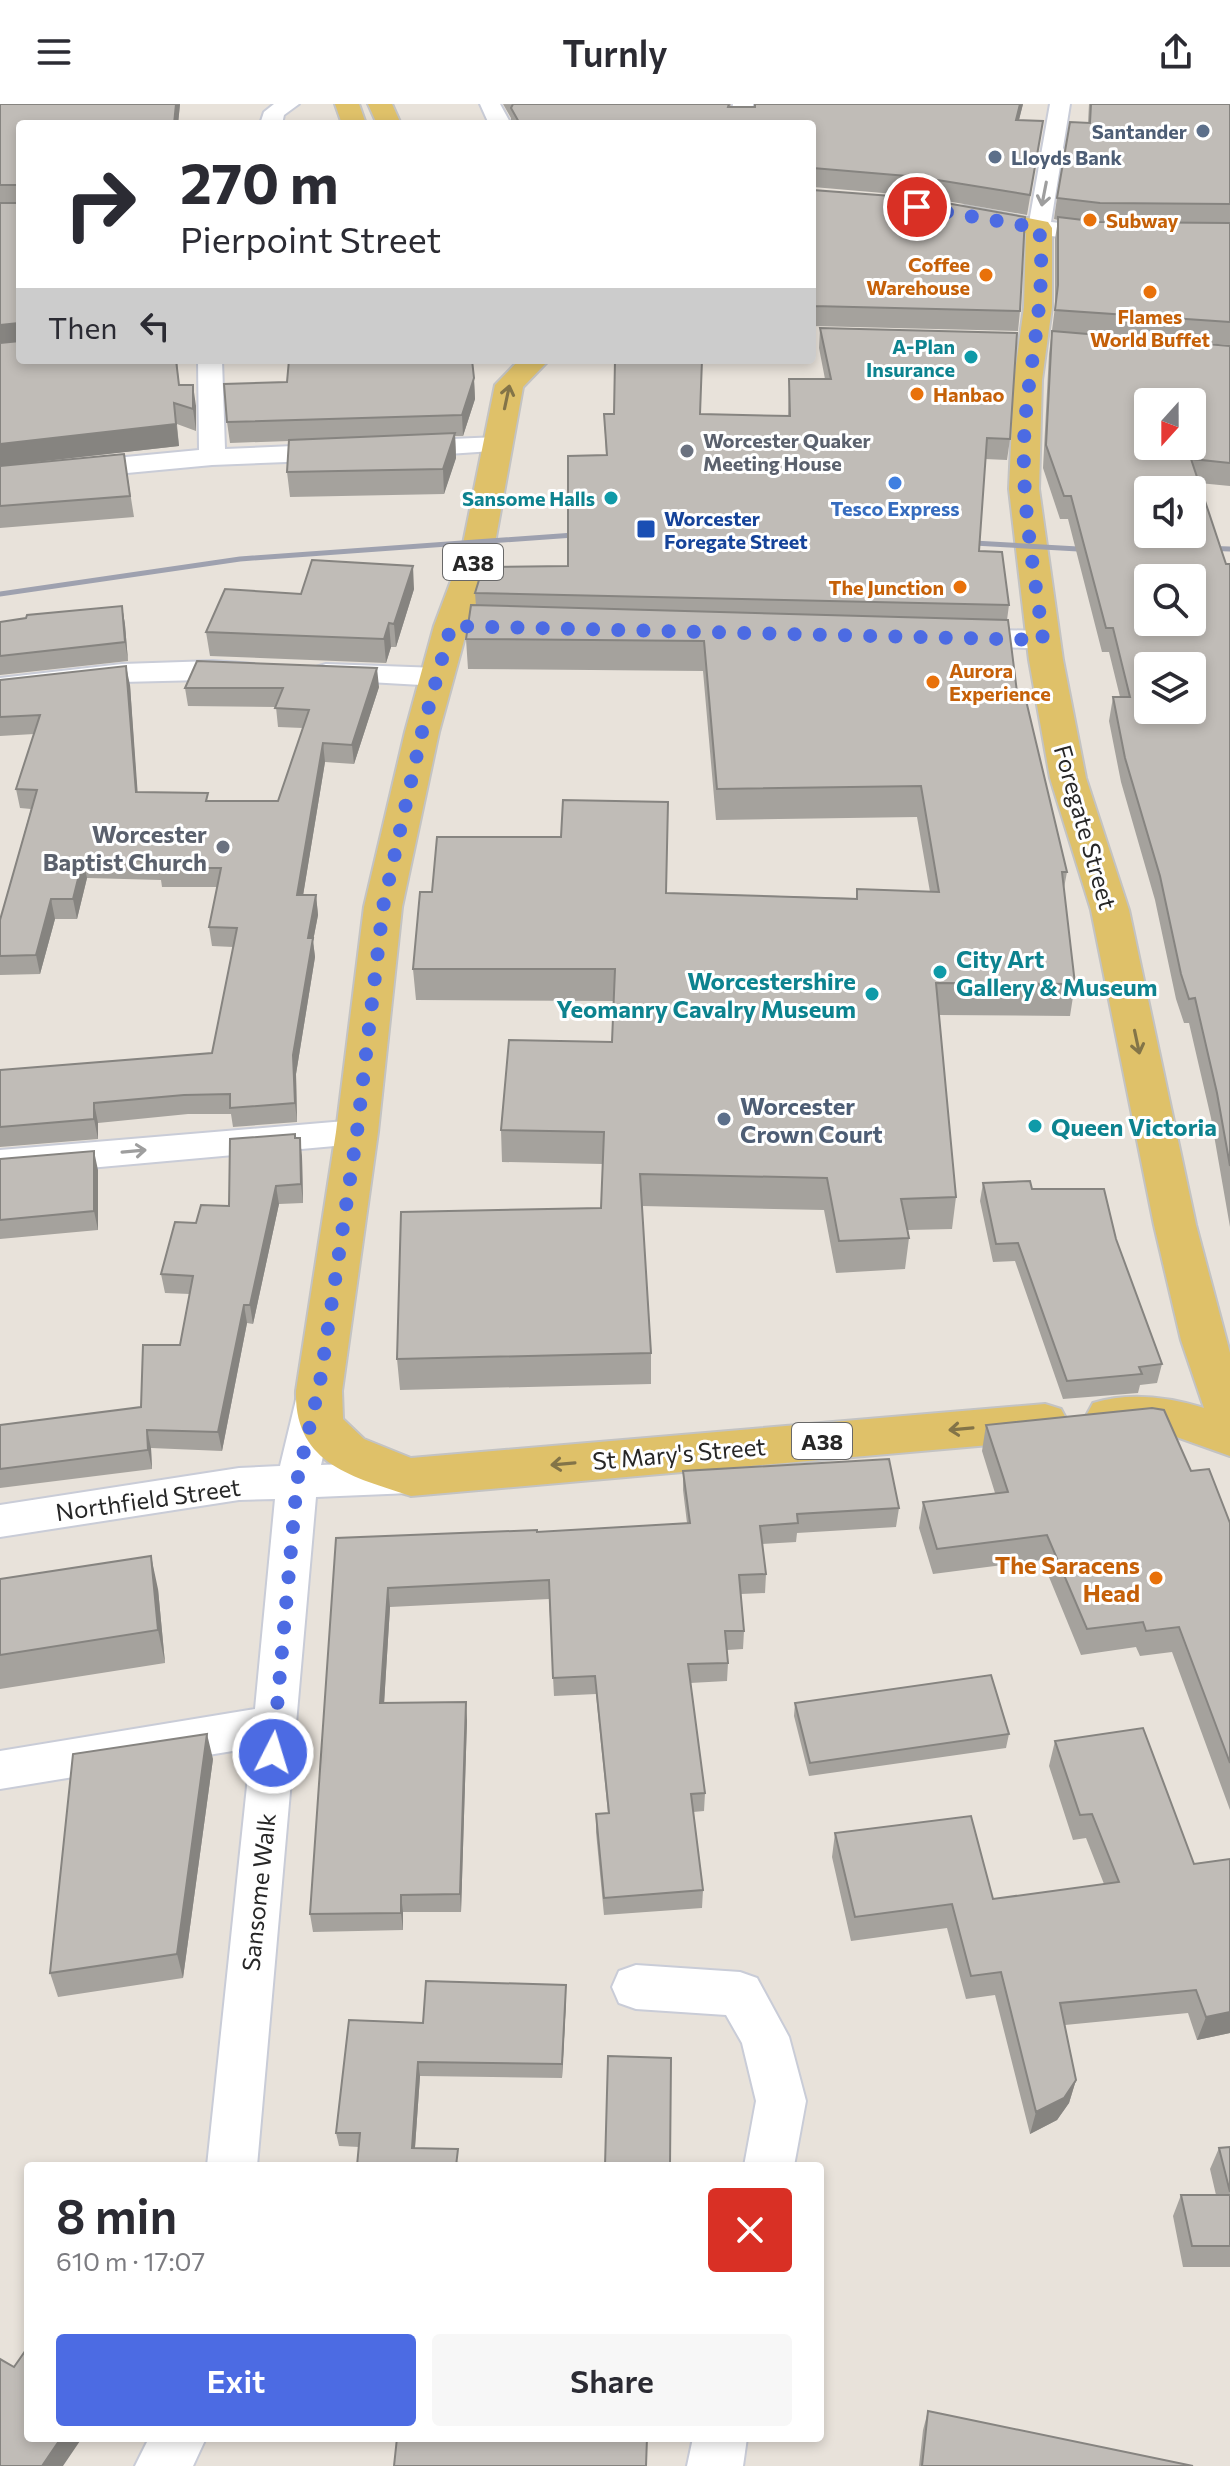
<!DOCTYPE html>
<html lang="en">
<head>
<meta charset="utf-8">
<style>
  body { margin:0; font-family:Commissioner,sans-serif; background:#f7f7f7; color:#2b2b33; height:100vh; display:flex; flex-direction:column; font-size:30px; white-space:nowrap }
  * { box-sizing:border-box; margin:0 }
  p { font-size:26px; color:#7c7c81 }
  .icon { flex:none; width:44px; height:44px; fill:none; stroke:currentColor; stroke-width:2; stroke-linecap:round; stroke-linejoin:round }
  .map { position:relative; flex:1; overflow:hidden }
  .panel { position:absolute; left:24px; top:2058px; width:800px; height:280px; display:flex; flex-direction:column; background:#fff; border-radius:8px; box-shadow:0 4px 12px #0003 }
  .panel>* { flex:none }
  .guide { position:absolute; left:16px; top:16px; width:800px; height:244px; border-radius:8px; box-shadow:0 4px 12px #0003; background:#fff; color:#2b2b33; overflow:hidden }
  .needle { width:52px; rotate:201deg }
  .tools { position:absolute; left:1134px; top:284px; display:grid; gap:16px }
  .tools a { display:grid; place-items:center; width:72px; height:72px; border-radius:8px; background:#fff; box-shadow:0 4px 12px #0003; font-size:40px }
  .pin { position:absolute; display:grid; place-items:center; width:68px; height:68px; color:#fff; margin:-34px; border:4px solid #fff; border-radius:50%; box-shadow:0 2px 8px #0007 }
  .me { position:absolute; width:88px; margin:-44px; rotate:5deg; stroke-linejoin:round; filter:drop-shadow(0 0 6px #0008) }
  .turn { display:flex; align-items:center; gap:28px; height:168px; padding:0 32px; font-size:36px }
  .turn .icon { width:104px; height:104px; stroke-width:2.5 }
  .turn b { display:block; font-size:56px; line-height:68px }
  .then { display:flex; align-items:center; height:76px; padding:0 32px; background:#0003; gap:16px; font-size:30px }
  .round { display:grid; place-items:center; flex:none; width:84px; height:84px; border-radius:8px; background:#f7f7f7 }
  .overview { display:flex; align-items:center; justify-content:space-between; height:136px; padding:0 32px }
  h1 { font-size:48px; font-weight:600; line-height:60px }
  .action { display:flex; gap:16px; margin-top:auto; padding:16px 32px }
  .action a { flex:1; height:92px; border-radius:8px; background:#4c6be3; color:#fff; font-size:32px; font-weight:600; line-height:92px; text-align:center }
  .action a+a { background:#f7f7f7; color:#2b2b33 }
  header { display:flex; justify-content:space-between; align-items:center; height:104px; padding:0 32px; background:#fff; font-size:36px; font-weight:600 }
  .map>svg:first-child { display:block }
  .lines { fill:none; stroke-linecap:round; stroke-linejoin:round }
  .street-casing { stroke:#c9ccd7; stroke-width:4 }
  .primary-casing { stroke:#c3c3c3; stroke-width:4 }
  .street { fill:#fff; fill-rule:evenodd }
  .primary { fill:#dfc169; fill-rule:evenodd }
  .rail { stroke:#9ea1af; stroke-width:5 }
  .wall { fill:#a5a29d }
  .shaded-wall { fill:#868480 }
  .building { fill:#c0bcb7; stroke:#868480; stroke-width:2; fill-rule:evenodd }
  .oneway { stroke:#9e9e9e }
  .oneway2 { stroke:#837448 }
  .route { stroke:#4c6be3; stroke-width:14; stroke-dasharray:0 25.2 }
  .service-dot { fill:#5c6f8a; stroke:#fff; stroke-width:3 }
  .food-dot { fill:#e8710a; stroke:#fff; stroke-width:3 }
  .culture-dot { fill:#0f9aa8; stroke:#fff; stroke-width:3 }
  .worship-dot { fill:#6b7280; stroke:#fff; stroke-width:3 }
  .shop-dot { fill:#3f7fe0; stroke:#fff; stroke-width:3 }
  .transit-dot { fill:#1a4fb4; stroke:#fff; stroke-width:3 }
  .labels { text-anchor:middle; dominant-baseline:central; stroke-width:6; stroke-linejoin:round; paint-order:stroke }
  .far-service-label { font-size:20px; font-weight:bold; fill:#4e5e75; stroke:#fff; text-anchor:end }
  .far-food-label { font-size:20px; font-weight:bold; fill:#c56008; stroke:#fff; text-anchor:start }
  .far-culture-label { font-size:20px; font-weight:bold; fill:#0d838f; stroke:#fff; text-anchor:end }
  .far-worship-label { font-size:20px; font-weight:bold; fill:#5b616d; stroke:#fff; text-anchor:start }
  .far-shop-label { font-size:20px; font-weight:bold; fill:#366cbe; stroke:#fff }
  .far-transit-label { font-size:20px; font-weight:bold; fill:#164399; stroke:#fff; text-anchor:start }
  .shield { fill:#fff; stroke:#686868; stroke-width:2 }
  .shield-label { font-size:22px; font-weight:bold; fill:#272727 }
  .street-label { font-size:24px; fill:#272727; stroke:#fff }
  .worship-label { font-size:24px; font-weight:bold; fill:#5b616d; stroke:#fff; text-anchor:end }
  .culture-label { font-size:24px; font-weight:bold; fill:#0d838f; stroke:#fff; text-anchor:start }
  .service-label { font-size:24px; font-weight:bold; fill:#4e5e75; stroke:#fff; text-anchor:start }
  .food-label { font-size:24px; font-weight:bold; fill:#c56008; stroke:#fff; text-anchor:end }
</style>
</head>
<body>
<header><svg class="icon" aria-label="menu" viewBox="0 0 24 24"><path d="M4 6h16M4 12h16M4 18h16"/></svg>Turnly<svg class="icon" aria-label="share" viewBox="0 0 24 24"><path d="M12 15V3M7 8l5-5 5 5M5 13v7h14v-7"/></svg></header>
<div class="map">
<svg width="1230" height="2362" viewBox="0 0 1230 2362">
  <rect width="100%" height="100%" fill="#e8e2da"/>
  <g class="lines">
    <g class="street-casing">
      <path id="street" d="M274 0H299L284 11 282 20H260L264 8Z
        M480 0H500L511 20H489Z
        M733 0H753L752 20H730Z
        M1050 0H1070L1051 118 1113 125 1116 130 1113 135 1105 137 1039 131 1031 129 1028 124Z
        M198 256H222L225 345 339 340 348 342 352 348 348 354 339 356 212 361 0 381V365L199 346Z
        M498 333 507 336 511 341 507 346 404 353 395 351 391 345 395 339 404 337Z
        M958 525 1043 527 1053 530 1057 536 1053 542 1043 545 948 540 944 534 948 528Z
        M213 557 254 560 259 566 254 572 244 575 122 578 0 592V574L122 560Z
        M326 560 439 564 449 567 454 573 449 579 439 582 316 575 311 569 316 563Z
        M357 1016 370 1019 375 1028 370 1037 357 1040 0 1072V1046Z
        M319 1268 333 1272 339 1283 321 1361 411 1357 425 1362 431 1373 425 1384 411 1389 316 1393 257 2062H207L251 1644 0 1685V1647L255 1605 275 1395 239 1396 0 1433V1401L239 1364 280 1362 299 1283 305 1272Z
        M636 1861 740 1868 757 1874 789 1933 806 1997 794 2062H744L756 1997 742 1939 726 1911 636 1905 619 1899 612 1883 619 1867Z
        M149 2334H206L193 2362H135Z
        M693 2334H747L743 2362H687Z"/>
    </g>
    <g class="primary-casing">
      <path id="primary" d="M335 0H359L366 20H342Z
        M368 0H392L401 20H377Z
        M965 102 1048 118 1052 124V203L1042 276 1039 385 1063 556 1086 674 1129 806 1196 1121 1230 1249V1352L1171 1331 1109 1330 1093 1325 1086 1312 1093 1299C1129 1288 1168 1293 1204 1304L1181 1236 1154 1121 1091 806 1050 674 1029 556 1009 385 1014 276 1024 203 1026 129 956 116 952 110 956 104Z
        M519 256H549L523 283 493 450 468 522 439 628 402 803 378 1028 342 1287 343 1315 364 1335 411 1354 1045 1300 1061 1305 1068 1318 1061 1331 1045 1336 411 1392C353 1373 294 1360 296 1287L336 1028 364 803 405 628 434 522 461 450 495 281Z"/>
    </g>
    <use href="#street" class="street"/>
    <use href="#primary" class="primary"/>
    <path class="rail" d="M956 438 1096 446
      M1200 444 1230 445
      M0 490 240 455 588 430"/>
  </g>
  <path class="wall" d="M0 0H180L178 20H20V256H177L179 281 196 302V327L177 320 179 342 0 362Z
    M503 0H731L730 3 1023 0 1019 16 1043 17 1027 111 918 92 813 83V86L1020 207 1018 227 812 222V20H511V14Z
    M1089 0H1230V241L1097 231 1230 242V382L1199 379 1226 460H1230V1123L1211 1014 1189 919H1184L1176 895 1155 796 1121 678 1109 617 1113 593H1120L1109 548H1102L1068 415H1060L1043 364 1049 250 1055 203V135L1058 116 1054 115 1057 94 1088 19Z
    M820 224 1010 335 1007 356 985 355 979 447 1009 501 1007 516 1017 588 1067 768 1064 784 1075 880 1070 912 939 911 956 1093 952 1125 908 1126 909 1134 905 1165 836 1169 824 1106 642 1102 651 1249V1280L400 1286 397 1255 601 1104 603 1060 502 1058 501 1026 612 938 614 897 416 896 413 865 666 789 856 794 857 785 930 788 917 713 716 716 703 567 468 565 466 535 476 502 475 489 568 462 606 351 604 310H700L788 312 789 275H825L819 244Z
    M289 256H504L499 259 473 260 475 295 463 332H455L456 354 444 390 290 393 287 368 289 337 230 339 227 318 287 278Z
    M124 350 134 413 0 424V362Z
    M414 485 396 543H391L386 559 210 552 206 528 301 490Z
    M122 502 125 521 128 557 0 571V518Z
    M0 576 130 581 137 688 209 697H278L303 624 278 623 276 603 188 602 185 584 379 583 354 660 325 658 303 791H316L318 811 313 837 315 853 296 970 297 1018 233 1023 231 1010H188L98 1019V1035L0 1043V966L212 949 233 843 212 842 209 823 217 783H162L161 776 87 774 77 815H55L40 870 0 871V816L31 705 20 704 16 685 34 630 0 632Z
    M296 1034 302 1053 303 1099 279 1100 253 1220 247 1219 222 1347 151 1344 152 1365 0 1384V1321L141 1303 180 1241 190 1190 165 1189 161 1170 196 1119 229 1102Z
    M0 1055 98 1066V1126L0 1135Z
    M983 1079 1032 1085 1116 1135 1162 1260 1157 1279 1140 1281 1138 1289 1063 1295 1015 1157 993 1158 980 1097Z
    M986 1321 1191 1367 1230 1419V1706L1172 1548 1140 1552 1136 1543 1081 1551 1042 1456 933 1470 919 1424 923 1398 995 1389 982 1347Z
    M683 1367 899 1404 896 1423 797 1429 796 1438 762 1440 766 1470 765 1489 741 1490 744 1527 743 1545 727 1546 728 1559 727 1577 690 1579 705 1689 704 1707 693 1708 703 1786 702 1804 604 1811 596 1728V1710L608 1709 596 1590 554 1592 549 1495 390 1503 384 1599 467 1616 461 1808H403V1826L313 1828 310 1810 336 1434 537 1428 687 1419 683 1386Z
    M0 1475 158 1485 165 1559 0 1585Z
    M795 1599 1009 1630 1006 1644 809 1672 794 1612Z
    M1055 1637 1194 1760 1230 1755V1929L1197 1936 1188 1909 1065 1921 1076 1976 1069 1999 1057 2016 1030 2030 995 1891 966 1895 947 1824 851 1837 832 1753 835 1729 993 1795 1104 1780 1086 1734 1073 1736 1049 1662Z
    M213 1655 183 1874 58 1893 50 1869Z
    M566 1881V1896L562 1974 420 1972 415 2044 459 2058 359 2043 339 2042 336 2029 423 1919Z
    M1230 2043V2163H1183L1173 2112 1181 2091H1216L1210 2065 1219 2044Z
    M928 2307 1193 2362H919L923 2326Z"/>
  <path class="shaded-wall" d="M176 0H180L178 20H174Z
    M1020 0H1023L1014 35 1016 16Z
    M18 219 20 240 0 242V221Z
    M474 274 475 295 463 332 462 311Z
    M193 281 196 302V327L193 305Z
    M174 299 179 342 0 362V340Z
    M455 329 456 354 444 390 443 365Z
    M413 462 414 485 396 543 394 520Z
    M122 502 125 521 128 557 125 538Z
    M389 519 391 543 386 559 384 535Z
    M126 562 130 581 139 707 136 688Z
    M377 564 379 583 354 660 352 641Z
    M323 639 325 658 300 810 297 791Z
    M83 755 87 774 77 815 73 795Z
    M316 791 318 811 313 837 315 853 296 970 297 1018 295 999 293 951 308 834Z
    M51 795 55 815 40 870 36 851Z
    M94 999 98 1019V1035L94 1015Z
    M300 1034 302 1053 303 1099 301 1080Z
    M94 1047 98 1066V1126L94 1107Z
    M276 1082 279 1100 253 1220 250 1201Z
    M244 1201 247 1219 222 1347 218 1328Z
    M147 1326 151 1344 152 1365 148 1346Z
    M151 1452 158 1485 165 1559 158 1526Z
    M388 1484 390 1503 383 1617 380 1599Z
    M466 1598 467 1616 461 1808 460 1790Z
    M207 1630 213 1655 183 1874 177 1850Z
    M401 1791 403 1808V1826L401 1809Z
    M566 1881V1896L562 1974V1960Z
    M1230 1908V1929L1197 1936 1206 1913Z
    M418 1958 420 1972 414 2057 412 2044Z
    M1076 1976 1069 1999 1057 2016 1030 2030 1036 2008Z
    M61 2334H82L63 2362H42Z"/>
  <path class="building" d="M0 0H176L174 20H20V233L18 219 0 221V99H19V81H0Z
    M513 0H729L728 3H755V0H1020L1016 16 1043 17 1030 91 919 73 813 64 812 65V20H520L511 4Z
    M1091 0H1230V100L1100 99 1057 94 1070 18 1090 19Z
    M812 80 813 86 918 94 1025 113 1020 207 813 202 812 204Z
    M1058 113 1100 118 1230 119V218L1055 206 1058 181Z
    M820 224 1017 229 1010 335 987 334 979 447 1002 448 1009 501 475 489 483 463 568 462V352L607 351 604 310H614L615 256H702L700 310 790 312 789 275H831Z
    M1052 227 1230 242V359L1191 355 1226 460H1230V1062L1217 989 1195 894 1189 895 1181 870 1160 772 1125 654 1113 593H1130L1113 524H1106L1071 392H1064L1046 341ZM1148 298H1192V342H1148ZM1148 386H1192V430H1148ZM1148 474H1192V518H1148ZM1148 562H1192V606H1148Z
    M20 237V256H176L179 281H193V305L174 299 176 320 0 340V239Z
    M289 256H472L474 274 462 311 227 318 224 280 287 278Z
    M455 329 443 365 287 368 289 336Z
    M124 350 130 392 0 402V362Z
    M312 456 413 462 394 520 389 519 384 535 206 528 225 485 301 490Z
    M471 501 1008 516 1017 588H1024L1067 768H1062L1075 880 936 879 956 1093 901 1095 909 1134 839 1137 827 1074 640 1070 651 1249 397 1255 401 1108 601 1104 604 1028 501 1026 509 936 612 938 615 865H413L420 788H432L437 733H561L563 696 668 698 666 789 857 795V785L939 788 921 682 717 685 704 537 466 535Z
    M122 502 125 538 0 552V518L26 514 27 511Z
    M197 557 377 564 352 641 323 639 297 791H316L308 834H313L293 951 295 999 230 1004V990L184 991 94 999V1015L0 1023V966L212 949 237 824 209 823 221 764H159L160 757 83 755 73 795H51L36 851 0 852V816L37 686 16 685 40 611 0 613V576L126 562 136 688 208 689 206 697H278L309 606 275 604 283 584H185Z
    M295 1030V1034H300L301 1080 276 1082 250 1201H244L218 1328 147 1326 148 1346 0 1365V1321L141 1303 143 1241H180L193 1172 161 1170 175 1118 196 1119 201 1101 229 1102 230 1035Z
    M94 1047V1107L0 1116V1055Z
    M1030 1077 1032 1085H1104L1116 1135 1162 1260 1139 1263 1142 1270 1067 1277 1018 1139 996 1140 983 1079Z
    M1152 1304 1164 1306 1191 1367 1209 1365 1230 1419V1659L1179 1523 1146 1527 1143 1518 1087 1525 1047 1431 937 1445 923 1398 1008 1388 986 1321Z
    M889 1355 899 1404 797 1410 798 1419 760 1422 766 1470 739 1471 744 1527H725L728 1559 688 1560 705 1689 691 1690 703 1786 604 1794 596 1710 609 1709 595 1572 553 1574 549 1476 388 1484 380 1599 466 1598 460 1790 401 1791V1809L310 1810 336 1434 537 1426V1428L690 1419 683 1367Z
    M151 1452 158 1526 0 1551V1475Z
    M991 1571 1009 1630 810 1659 795 1599Z
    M1143 1624 1194 1760 1230 1755V1908L1206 1913 1196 1886 1060 1899 1076 1976 1064 1994 1036 2008 1001 1868 971 1872 952 1800 855 1813 835 1729 971 1712 993 1795 1119 1778 1092 1710 1080 1711 1055 1637Z
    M207 1630 177 1850 50 1869 73 1650Z
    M426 1877 566 1881 562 1960 418 1958 412 2044 458 2045 456 2062H357L360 2029H336L349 1916 423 1919Z
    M608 1952 671 1954 670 2062H605Z
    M1230 2043V2088L1219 2044Z
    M1181 2091H1230V2142H1192Z
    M28 2243V2334H61L42 2362H0V2255L14 2263Z
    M928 2307 1193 2362H922Z
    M397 2334H647L646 2362H394Z"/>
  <defs><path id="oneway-shaft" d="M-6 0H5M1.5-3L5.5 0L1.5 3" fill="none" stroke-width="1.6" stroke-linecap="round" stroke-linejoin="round" transform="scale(2)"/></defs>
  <g class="oneway">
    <use href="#oneway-shaft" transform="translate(1044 90) rotate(101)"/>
    <use href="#oneway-shaft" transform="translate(134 1047) rotate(-5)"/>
  </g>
  <g class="oneway2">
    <use href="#oneway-shaft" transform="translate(507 293) rotate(-78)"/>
    <use href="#oneway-shaft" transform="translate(1137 938) rotate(78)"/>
    <use href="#oneway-shaft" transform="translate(961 1325) rotate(175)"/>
    <use href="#oneway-shaft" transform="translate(563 1360) rotate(175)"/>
  </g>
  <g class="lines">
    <path class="route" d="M273 1649 297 1377 320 1278 357 1028 383 803 422 628 451 522 1043 536C1035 471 1022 405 1024 339 1026 269 1048 195 1039 124L917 103"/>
  </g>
  <g class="service-dot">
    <circle cx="1203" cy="27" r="8"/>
    <circle cx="995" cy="53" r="8"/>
    <circle cx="724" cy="1015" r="8"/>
  </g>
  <g class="food-dot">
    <circle cx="1090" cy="116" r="8"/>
    <circle cx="986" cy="171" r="8"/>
    <circle cx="1150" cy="188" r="8"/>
    <circle cx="917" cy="290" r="8"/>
    <circle cx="960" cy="483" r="8"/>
    <circle cx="933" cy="578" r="8"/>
    <circle cx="1156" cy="1474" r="8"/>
  </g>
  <g class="culture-dot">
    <circle cx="971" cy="253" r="8"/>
    <circle cx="611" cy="394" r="8"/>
    <circle cx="940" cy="868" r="8"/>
    <circle cx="872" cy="890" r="8"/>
    <circle cx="1035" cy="1022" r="8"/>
  </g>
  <g class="worship-dot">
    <circle cx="687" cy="347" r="8"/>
    <circle cx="223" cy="743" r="8"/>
  </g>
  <circle class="shop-dot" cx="895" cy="379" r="8"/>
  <rect class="transit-dot" x="636" y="415" width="20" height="20" rx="4"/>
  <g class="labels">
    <g class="far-service-label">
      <text x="1187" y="27">Santander</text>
      <text x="1011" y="53" text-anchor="start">Lloyds Bank</text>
    </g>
    <g class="far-food-label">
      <text x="1106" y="116">Subway</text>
      <text x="970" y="160" text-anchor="end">Coffee<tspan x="970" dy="23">Warehouse</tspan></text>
      <text x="1150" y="212" text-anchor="middle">Flames<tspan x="1150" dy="23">World Buffet</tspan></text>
      <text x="933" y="290">Hanbao</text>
      <text x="944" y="483" text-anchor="end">The Junction</text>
      <text x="949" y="566">Aurora<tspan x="949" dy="23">Experience</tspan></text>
    </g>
    <g class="far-culture-label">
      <text x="955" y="242">A-Plan<tspan x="955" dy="23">Insurance</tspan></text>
      <text x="595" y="394">Sansome Halls</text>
    </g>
    <g class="far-worship-label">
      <text x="703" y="336">Worcester Quaker<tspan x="703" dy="23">Meeting House</tspan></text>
    </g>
    <g class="far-shop-label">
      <text x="895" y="404">Tesco Express</text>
    </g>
    <g class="far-transit-label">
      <text x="664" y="414">Worcester<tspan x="664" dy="23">Foregate Street</tspan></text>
    </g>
    <g class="shield">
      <rect x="443" y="440" width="60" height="36" rx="6"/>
      <rect x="792" y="1319" width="60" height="36" rx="6"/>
    </g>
    <g class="shield-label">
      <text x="473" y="458">A38</text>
      <text x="822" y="1337">A38</text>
    </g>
    <g class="street-label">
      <text transform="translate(1086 723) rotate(74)">Foregate Street</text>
      <text transform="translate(679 1349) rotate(-5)">St Mary's Street</text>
      <text transform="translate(148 1395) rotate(-8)">Northfield Street</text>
      <text transform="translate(258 1788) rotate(-84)">Sansome Walk</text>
    </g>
    <g class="worship-label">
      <text x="207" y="729">Worcester<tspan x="207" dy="28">Baptist Church</tspan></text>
    </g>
    <g class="culture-label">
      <text x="956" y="854">City Art<tspan x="956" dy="28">Gallery &amp; Museum</tspan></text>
      <text x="856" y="876" text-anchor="end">Worcestershire<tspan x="856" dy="28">Yeomanry Cavalry Museum</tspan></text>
      <text x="1051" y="1022">Queen Victoria</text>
    </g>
    <g class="service-label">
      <text x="740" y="1001">Worcester<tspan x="740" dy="28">Crown Court</tspan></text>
    </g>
    <g class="food-label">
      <text x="1140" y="1460">The Saracens<tspan x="1140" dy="28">Head</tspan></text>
    </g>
  </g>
</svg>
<div class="tools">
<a><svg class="needle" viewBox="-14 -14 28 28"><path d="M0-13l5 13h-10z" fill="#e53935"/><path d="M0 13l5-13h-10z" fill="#7c7c81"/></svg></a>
<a><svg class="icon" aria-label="sound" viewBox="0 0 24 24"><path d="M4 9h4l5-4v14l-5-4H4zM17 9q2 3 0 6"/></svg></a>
<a><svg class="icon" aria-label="search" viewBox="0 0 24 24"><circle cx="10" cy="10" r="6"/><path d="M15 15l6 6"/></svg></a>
<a><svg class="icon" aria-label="layers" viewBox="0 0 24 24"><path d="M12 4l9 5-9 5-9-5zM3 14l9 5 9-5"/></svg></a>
</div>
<div class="pin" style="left:917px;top:103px;background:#d93025"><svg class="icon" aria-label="arrive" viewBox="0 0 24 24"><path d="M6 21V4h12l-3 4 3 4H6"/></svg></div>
<svg class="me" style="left:273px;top:1649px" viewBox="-20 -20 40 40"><circle r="17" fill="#4c6be3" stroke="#fff" stroke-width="3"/><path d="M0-11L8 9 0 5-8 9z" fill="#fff"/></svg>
<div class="guide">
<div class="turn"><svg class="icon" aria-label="right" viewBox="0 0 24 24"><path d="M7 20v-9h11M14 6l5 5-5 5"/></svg><div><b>270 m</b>Pierpoint Street</div></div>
<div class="then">Then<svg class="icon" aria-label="left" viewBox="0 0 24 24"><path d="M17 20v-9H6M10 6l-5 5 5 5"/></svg></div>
</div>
<section class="panel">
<div class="overview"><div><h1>8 min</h1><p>610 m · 17:07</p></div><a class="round" style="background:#d93025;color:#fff"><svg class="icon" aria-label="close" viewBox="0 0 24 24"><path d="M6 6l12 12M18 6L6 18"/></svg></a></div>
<div class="action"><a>Exit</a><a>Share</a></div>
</section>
</div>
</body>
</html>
